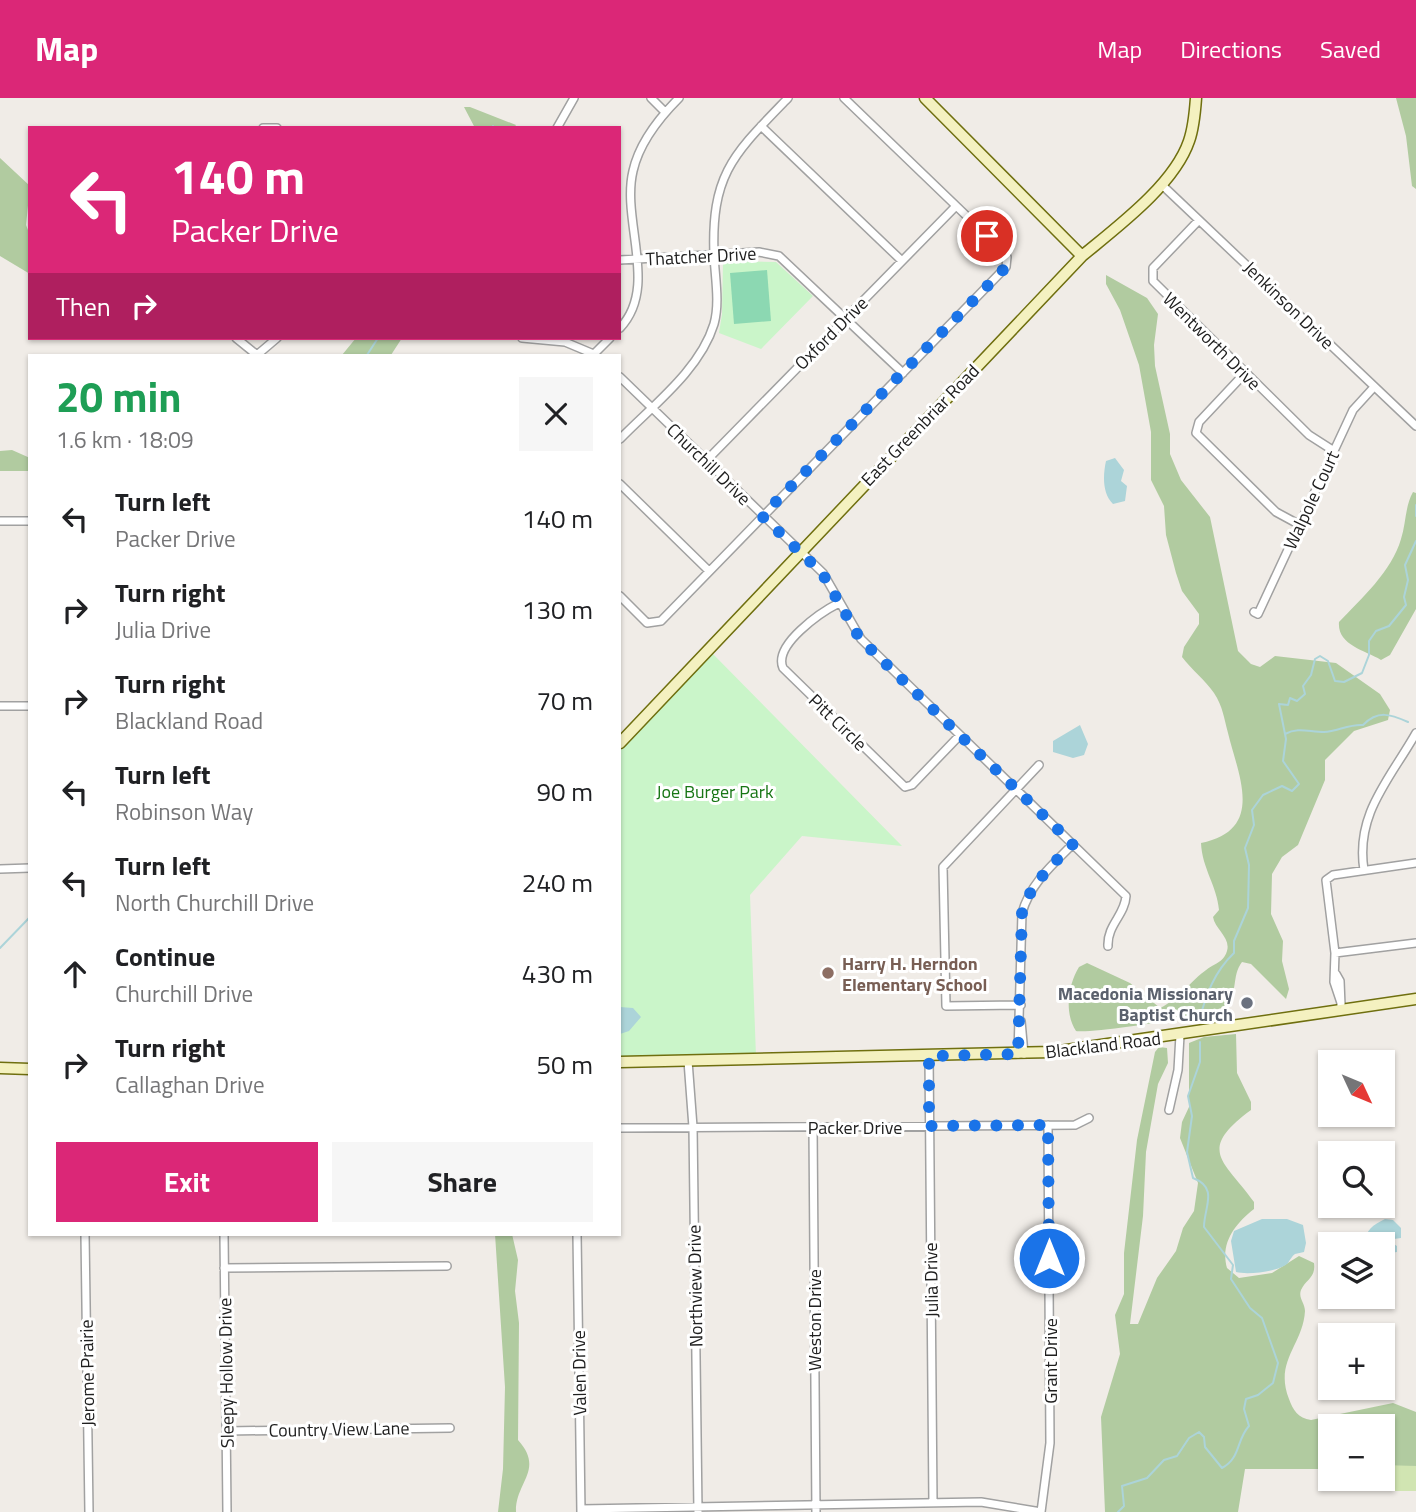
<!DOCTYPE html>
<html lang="en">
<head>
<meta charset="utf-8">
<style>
  body { margin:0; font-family:"Titillium Web",sans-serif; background:#f6f6f6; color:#202124; height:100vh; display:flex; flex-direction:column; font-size:26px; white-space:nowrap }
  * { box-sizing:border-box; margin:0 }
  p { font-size:23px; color:#757577 }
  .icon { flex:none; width:38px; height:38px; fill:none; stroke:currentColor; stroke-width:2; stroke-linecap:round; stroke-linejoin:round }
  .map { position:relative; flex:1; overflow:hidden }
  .details { position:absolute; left:28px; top:256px; width:593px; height:882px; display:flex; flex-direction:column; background:#fff; border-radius:0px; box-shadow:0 2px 5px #0004 }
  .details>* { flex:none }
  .guide { position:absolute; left:28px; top:28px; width:593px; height:214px; border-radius:0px; box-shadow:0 2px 5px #0004; background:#db2777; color:#fff; overflow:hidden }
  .needle { width:46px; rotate:134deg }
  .fabs { position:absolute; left:1318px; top:952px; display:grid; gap:14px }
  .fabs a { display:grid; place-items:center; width:77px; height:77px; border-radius:0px; background:#fff; box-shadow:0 2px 5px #0004; font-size:35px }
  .pin { position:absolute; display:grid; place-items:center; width:60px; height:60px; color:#fff; margin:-30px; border:4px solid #fff; border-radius:50%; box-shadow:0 2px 7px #0007 }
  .me { position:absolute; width:77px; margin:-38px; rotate:0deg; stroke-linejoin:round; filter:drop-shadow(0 0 5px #0008) }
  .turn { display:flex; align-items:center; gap:24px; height:147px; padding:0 28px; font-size:32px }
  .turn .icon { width:91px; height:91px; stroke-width:2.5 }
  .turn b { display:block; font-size:49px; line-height:60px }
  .then { display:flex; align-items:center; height:66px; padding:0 28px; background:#0003; gap:14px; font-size:26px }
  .round { display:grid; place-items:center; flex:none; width:74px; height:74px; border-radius:0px; background:#f6f6f6 }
  .head { display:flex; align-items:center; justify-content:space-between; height:119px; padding:0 28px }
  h1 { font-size:42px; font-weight:700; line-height:52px; color:#1e9e55 }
  .primary-button { display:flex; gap:14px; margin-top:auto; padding:14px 28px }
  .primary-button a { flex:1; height:80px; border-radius:0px; background:#db2777; color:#fff; font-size:28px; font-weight:700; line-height:80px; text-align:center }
  .primary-button a+a { background:#f6f6f6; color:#202124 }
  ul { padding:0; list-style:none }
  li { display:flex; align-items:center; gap:21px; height:91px; padding:0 28px }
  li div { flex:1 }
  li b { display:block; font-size:26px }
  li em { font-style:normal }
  header { display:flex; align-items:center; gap:42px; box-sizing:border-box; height:98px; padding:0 35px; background:#db2777; color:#fff }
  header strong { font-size:33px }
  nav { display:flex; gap:38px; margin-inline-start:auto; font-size:24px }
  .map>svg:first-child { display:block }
  .grass { fill:#d1e5b2 }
  .forest { fill:#b1cba0 }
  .park { fill:#caf5c9 }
  .pitch { fill:#8cd8b2 }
  .water { fill:#acd4d9 }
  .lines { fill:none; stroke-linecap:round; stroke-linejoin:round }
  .stream { stroke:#acd4d9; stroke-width:2 }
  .street-casing { stroke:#a1a1a1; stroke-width:10 }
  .secondary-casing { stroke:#6f6f0f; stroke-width:13 }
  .street { stroke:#fff; stroke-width:7 }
  .secondary { stroke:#f4f1c0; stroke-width:10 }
  .route { stroke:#1a73e8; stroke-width:12; stroke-dasharray:0 21.6 }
  .education-dot { fill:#8d6e63; stroke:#fff; stroke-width:2.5 }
  .worship-dot { fill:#6b7280; stroke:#fff; stroke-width:2.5 }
  .labels { text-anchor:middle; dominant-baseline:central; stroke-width:6; stroke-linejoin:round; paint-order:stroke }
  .street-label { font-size:18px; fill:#202020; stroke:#fff }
  .park-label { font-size:18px; fill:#187615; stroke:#fff }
  .education-label { font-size:18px; font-weight:bold; fill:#785e54; stroke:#fff; text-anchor:start }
  .worship-label { font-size:18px; font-weight:bold; fill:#5b616d; stroke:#fff; text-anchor:end }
</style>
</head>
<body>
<header>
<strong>Map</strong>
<nav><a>Map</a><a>Directions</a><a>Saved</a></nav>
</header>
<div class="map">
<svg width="1416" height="1414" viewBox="0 0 1416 1414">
  <rect width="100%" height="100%" fill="#f0ece7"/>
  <path class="grass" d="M1404 1366 1416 1368V1393H1388L1372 1381H1382L1383 1367Z"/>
  <path class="forest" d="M1396 0H1416V91L1412 88 1406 38Z
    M464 9H470L516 27 514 30H475Z
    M0 60 30 88 26 127 30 137V176L0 158Z
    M1106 177 1147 200 1158 216 1154 247 1155 268 1170 336V356L1181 382 1210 419 1238 553 1251 566 1260 569 1275 558 1336 565 1380 596 1390 612 1388 622 1354 633 1325 662V682L1298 747 1282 759 1272 776 1271 816 1283 843 1282 863 1289 891 1286 901 1251 866 1242 864C1231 878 1239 895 1225 908 1214 917 1093 936 1076 933 1064 915 1068 887 1079 869L1087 865 1130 885 1160 910C1180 901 1192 880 1212 868 1218 865 1225 861 1227 853 1231 840 1215 831 1213 819L1219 812C1217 788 1202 770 1201 745 1266 732 1238 677 1228 635 1224 620 1223 609 1214 595 1205 582 1192 572 1182 559L1184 549 1199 526V516L1182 493 1176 475 1166 437 1164 408 1151 382V334L1139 267 1120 212 1106 186Z
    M356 240H402L391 257H342Z
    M12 352 30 360V373H0V353Z
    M1413 394 1416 395V511L1390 557 1381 562C1364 552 1337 547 1339 524 1361 501 1392 473 1401 441 1406 426 1405 408 1413 394Z
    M1236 936 1237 975 1251 1004V1012C1195 1053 1225 1063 1254 1104V1111C1235 1126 1220 1145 1227 1170L1239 1180 1272 1175 1299 1158 1314 1165C1316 1180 1306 1181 1301 1192 1298 1200 1305 1205 1305 1213 1303 1247 1274 1263 1289 1301 1293 1312 1298 1320 1311 1322L1393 1305 1416 1314V1368L1383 1367 1382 1328H1330V1371H1245L1238 1414H1105L1101 1319 1120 1256 1115 1217 1124 1196V1155L1137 1042 1155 954 1159 949 1167 950 1168 965 1158 986 1146 1054 1143 1118 1130 1226H1138L1157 1180 1176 1153 1183 1130 1194 1113 1198 1085 1180 1040 1182 1024 1189 1009V945L1204 939Z
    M495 1136H512L518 1162 515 1193 519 1225 518 1342C545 1372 515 1384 516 1414H498L503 1371 505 1289Z"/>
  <path class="park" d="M723 163 776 164 813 198 761 251 719 235 722 216Z
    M712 555 902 748 802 738 750 797 756 958 620 960V652Z"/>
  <path class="pitch" d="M767 172 771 223 734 226 730 175Z"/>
  <path class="water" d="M1115 360 1124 372 1121 383 1127 388 1125 403 1113 406C1102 395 1103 377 1106 363Z
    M1080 627 1088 646 1084 657 1073 660 1053 654V643Z
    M620 909 633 910 641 919 629 933 620 936Z
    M1262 1121H1287L1303 1127 1306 1145 1304 1154 1295 1156C1292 1158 1290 1162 1288 1165 1279 1174 1247 1177 1236 1174L1231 1143 1234 1133Z
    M1385 1121 1393 1122 1401 1130V1140L1387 1142 1397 1148V1154L1383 1156 1382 1146H1365C1365 1132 1373 1127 1385 1121Z"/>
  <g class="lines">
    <path class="stream" d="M493 28V30
      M367 257 378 240
      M1416 407V418
      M1285 636C1298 629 1309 634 1324 634 1338 633 1349 626 1363 627 1378 612 1390 616 1408 624
      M0 850 30 819
      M1199 923C1206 897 1214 874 1234 855V843L1248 810 1249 767 1245 750 1254 727 1252 712 1263 697 1282 688 1292 693 1299 686 1283 663 1286 641 1279 606 1288 607 1290 600 1297 603 1305 596 1303 588 1311 577 1315 561 1320 558 1328 563 1335 583 1344 584 1362 575 1369 557V543L1376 533 1389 528 1406 507 1404 499 1408 482 1405 467 1416 443
      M1118 1414 1124 1408 1122 1388 1147 1380 1164 1362 1177 1358 1189 1340 1199 1334 1204 1339 1205 1349 1222 1370C1241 1360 1236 1342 1249 1328L1244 1311 1246 1301 1258 1297 1273 1285 1278 1265 1262 1220 1250 1210 1231 1181 1233 1167 1204 1129C1204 1109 1219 1090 1193 1080L1187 1054 1192 1018 1188 998 1200 964V944"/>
    <g class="street-casing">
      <path id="street" d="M651 0 665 14
        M761 28 902 163
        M263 30H277
        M557 30 574 0
        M1161 86 1416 328
        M1199 122 1153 170V183L1309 337 1334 353
        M620 162 759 154 779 158 903 275
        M620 230C659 189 621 123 633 73 639 46 660 19 679 0
        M236 240 257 257 277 240
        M522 240 565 244 596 257
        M594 256 610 240
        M1245 275 1199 324 1196 335 1276 414 1300 427
        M620 279 823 475 861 541 1126 798C1125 817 1107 827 1108 848
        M620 341C652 308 700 272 714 226 720 205 715 179 714 157 711 75 734 56 788 0
        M706 363 956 108
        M620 386 709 473
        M0 423H30
        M620 498 647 525 661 523 1006 169 1007 159 1003 153 844 0
        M839 505C821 514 773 547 783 570L905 689 912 687 960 637
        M1254 514 1258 516 1353 312 1374 289
        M0 608H30
        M0 771 30 770
        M1364 772C1355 716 1390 681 1416 635
        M1335 855 1416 845
        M1336 876 1340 883 1341 908
        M1341 905 1334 884 1335 855 1326 782 1333 777 1416 765
        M1021 907 946 908 943 769 1039 667
        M1021 923 1024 956
        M1018 956 1022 815C1030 786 1052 767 1073 746
        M929 958 933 1405
        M688 963 693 1029 698 1414
        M1169 1012 1178 972 1180 937
        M813 1029 816 1414
        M620 1030 1075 1027 1089 1020
        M85 1136 89 1414
        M224 1136 227 1414
        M577 1136 581 1414
        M224 1170 447 1168
        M227 1333 450 1330
        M581 1411 981 1404 1041 1414
        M1041 1414 1050 1345 1048 1027"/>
    </g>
    <g class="secondary-casing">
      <path id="secondary" d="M925 0 1082 158
        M620 645 1082 158C1117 129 1174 87 1189 43 1194 29 1195 14 1196 0
        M620 964 1053 954 1416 901
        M0 970 30 971"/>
    </g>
    <use href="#street" class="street"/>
    <use href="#secondary" class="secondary"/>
  </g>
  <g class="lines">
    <path class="route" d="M987 138 1005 156 1006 169 762 418 822 475 860 541 1073 746C1052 767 1030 786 1022 815L1018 956 929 958V1028L1048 1027 1049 1160"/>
  </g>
  <circle class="education-dot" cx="828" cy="875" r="7"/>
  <circle class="worship-dot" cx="1247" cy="905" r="7"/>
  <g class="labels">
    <g class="street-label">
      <text transform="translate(701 158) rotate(-3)">Thatcher Drive</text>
      <text transform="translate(1289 207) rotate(44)">Jenkinson Drive</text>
      <text transform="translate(831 235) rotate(-45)">Oxford Drive</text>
      <text transform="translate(1212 243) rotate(45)">Wentworth Drive</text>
      <text transform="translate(920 327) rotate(-46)">East Greenbriar Road</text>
      <text transform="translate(709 366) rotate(44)">Churchill Drive</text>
      <text transform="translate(1311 402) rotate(-65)">Walpole Court</text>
      <text transform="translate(838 624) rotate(44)">Pitt Circle</text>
      <text transform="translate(1103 947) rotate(-7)">Blackland Road</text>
      <text x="855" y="1029">Packer Drive</text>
      <text transform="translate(931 1182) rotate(-91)">Julia Drive</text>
      <text transform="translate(695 1188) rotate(-91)">Northview Drive</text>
      <text transform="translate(814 1222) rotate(-90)">Weston Drive</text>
      <text transform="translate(1050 1263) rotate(-90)">Grant Drive</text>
      <text transform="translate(87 1275) rotate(-91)">Jerome Prairie</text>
      <text transform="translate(226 1275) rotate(-91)">Sleepy Hollow Drive</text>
      <text transform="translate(579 1275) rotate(-91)">Valen Drive</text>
      <text transform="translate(339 1331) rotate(-1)">Country View Lane</text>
    </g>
    <g class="park-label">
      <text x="715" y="693">Joe Burger Park</text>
    </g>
    <g class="education-label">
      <text x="842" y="865">Harry H. Herndon<tspan x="842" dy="21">Elementary School</tspan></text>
    </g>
    <g class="worship-label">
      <text x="1233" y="895">Macedonia Missionary<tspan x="1233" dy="21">Baptist Church</tspan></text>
    </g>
  </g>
</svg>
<div class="fabs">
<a><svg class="needle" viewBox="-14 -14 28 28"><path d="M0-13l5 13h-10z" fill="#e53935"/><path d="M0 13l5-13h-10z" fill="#757577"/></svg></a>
<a><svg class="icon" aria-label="search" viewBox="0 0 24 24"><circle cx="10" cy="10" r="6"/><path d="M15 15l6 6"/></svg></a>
<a><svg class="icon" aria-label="layers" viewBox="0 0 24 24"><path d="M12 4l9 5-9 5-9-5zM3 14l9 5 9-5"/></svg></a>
<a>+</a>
<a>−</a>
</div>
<div class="pin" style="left:987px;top:138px;background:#d93025"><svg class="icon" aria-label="arrive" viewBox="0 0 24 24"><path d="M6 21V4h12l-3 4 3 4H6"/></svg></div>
<svg class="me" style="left:1049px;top:1160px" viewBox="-20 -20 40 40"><circle r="17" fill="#1a73e8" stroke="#fff" stroke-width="3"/><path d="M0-11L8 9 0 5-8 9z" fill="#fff"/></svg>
<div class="guide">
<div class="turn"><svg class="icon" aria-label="left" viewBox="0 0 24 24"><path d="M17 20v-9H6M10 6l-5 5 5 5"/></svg><div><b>140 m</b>Packer Drive</div></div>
<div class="then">Then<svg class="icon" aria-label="right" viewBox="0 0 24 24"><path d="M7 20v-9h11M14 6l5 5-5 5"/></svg></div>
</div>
<section class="details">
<div class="head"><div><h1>20 min</h1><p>1.6 km · 18:09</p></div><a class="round"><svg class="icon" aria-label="close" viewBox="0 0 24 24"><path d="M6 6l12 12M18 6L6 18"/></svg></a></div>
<ul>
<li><svg class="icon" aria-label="left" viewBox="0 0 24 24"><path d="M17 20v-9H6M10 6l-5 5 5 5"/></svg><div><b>Turn left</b><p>Packer Drive</p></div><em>140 m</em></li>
<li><svg class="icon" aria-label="right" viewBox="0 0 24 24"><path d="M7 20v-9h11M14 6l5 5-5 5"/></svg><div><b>Turn right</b><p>Julia Drive</p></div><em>130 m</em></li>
<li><svg class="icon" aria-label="right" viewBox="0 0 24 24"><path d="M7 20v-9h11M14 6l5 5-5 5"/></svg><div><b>Turn right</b><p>Blackland Road</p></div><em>70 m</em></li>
<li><svg class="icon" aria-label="left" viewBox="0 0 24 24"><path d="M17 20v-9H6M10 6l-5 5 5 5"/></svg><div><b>Turn left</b><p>Robinson Way</p></div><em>90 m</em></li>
<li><svg class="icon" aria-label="left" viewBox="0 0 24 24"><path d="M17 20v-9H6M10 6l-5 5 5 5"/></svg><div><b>Turn left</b><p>North Churchill Drive</p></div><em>240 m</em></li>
<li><svg class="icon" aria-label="ahead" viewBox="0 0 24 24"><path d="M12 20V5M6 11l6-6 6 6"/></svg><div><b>Continue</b><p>Churchill Drive</p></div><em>430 m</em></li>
<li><svg class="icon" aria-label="right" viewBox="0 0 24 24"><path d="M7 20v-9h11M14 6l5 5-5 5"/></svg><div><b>Turn right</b><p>Callaghan Drive</p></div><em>50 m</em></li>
</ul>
<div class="primary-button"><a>Exit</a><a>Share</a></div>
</section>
</div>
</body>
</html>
